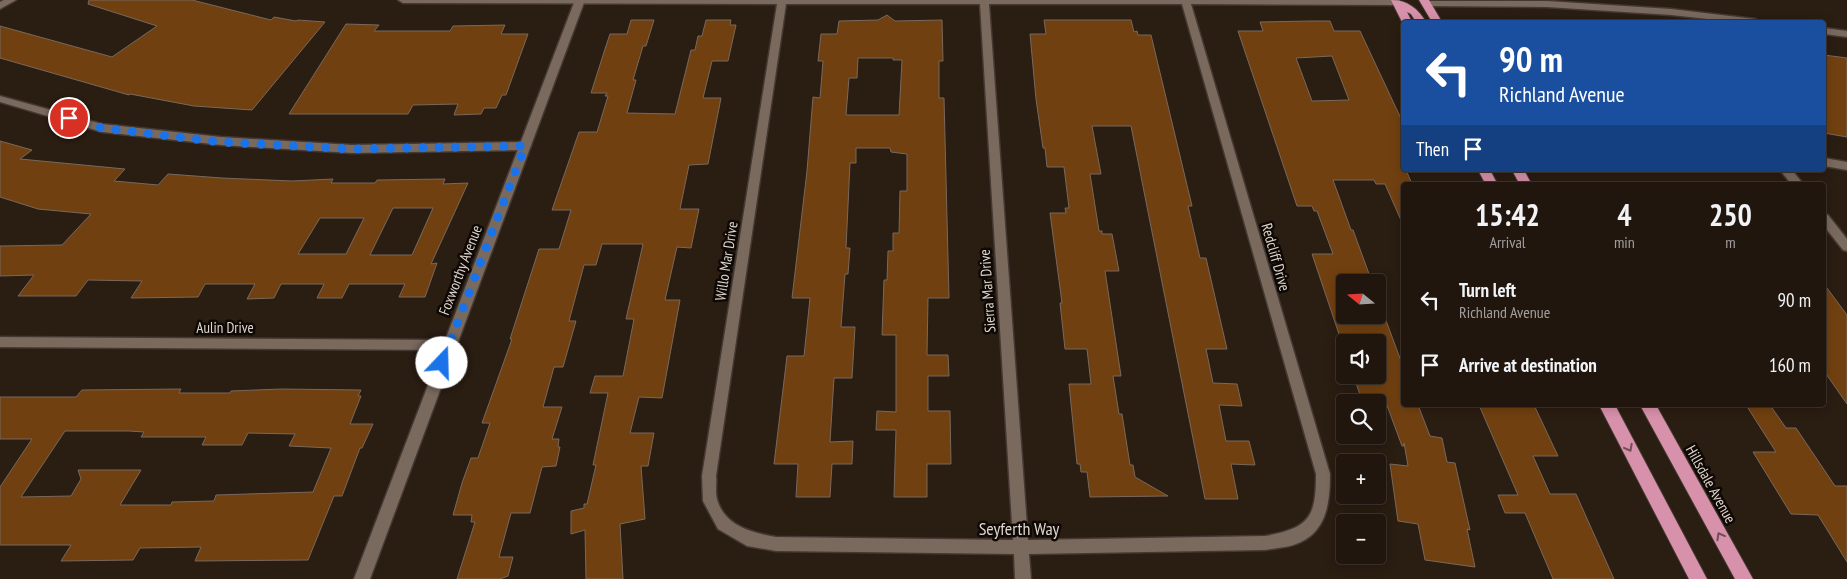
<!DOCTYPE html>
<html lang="en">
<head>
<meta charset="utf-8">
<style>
  body { margin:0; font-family:"PT Sans Narrow",sans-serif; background:#281f17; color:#f1f3f6; height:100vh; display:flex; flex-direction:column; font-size:19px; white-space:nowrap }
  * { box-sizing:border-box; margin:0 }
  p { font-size:16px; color:#a29f9e }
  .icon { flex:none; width:28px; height:28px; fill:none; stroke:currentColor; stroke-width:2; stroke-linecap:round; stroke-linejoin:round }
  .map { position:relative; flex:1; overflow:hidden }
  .drawer { position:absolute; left:1401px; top:182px; width:425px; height:225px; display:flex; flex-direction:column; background:#20160e; border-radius:5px; box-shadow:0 2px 12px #0003,0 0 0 1px #3d352e }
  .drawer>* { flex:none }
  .hud { position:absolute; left:1401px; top:20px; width:425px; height:152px; border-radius:5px; box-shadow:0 2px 12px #0003,0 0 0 1px #3d352e; background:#1a4fa0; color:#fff; overflow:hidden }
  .needle { width:32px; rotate:288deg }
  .controls { position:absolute; left:1336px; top:274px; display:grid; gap:10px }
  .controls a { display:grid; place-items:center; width:50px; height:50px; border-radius:5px; background:#20160e; box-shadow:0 2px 12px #0003,0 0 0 1px #3d352e; font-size:25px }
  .pin { position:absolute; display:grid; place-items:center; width:42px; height:42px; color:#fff; margin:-21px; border:2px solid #fff; border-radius:50%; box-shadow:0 1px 5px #0007 }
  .me { position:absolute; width:55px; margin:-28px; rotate:21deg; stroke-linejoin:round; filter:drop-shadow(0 0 4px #0008) }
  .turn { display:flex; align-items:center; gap:18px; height:105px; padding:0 15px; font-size:22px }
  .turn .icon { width:65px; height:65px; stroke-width:2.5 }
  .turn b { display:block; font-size:35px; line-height:42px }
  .then { display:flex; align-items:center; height:48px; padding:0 15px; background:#0003; gap:10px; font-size:19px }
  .eta { display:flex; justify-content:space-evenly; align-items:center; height:85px; text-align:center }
  .eta b { font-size:30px; font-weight:800; line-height:35px }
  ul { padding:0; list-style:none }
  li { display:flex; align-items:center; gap:15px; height:65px; padding:0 15px }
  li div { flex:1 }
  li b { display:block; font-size:19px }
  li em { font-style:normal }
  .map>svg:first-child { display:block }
  .building { fill:#714010; stroke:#79685c; fill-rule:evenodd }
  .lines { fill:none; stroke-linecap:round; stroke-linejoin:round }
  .minor-casing { stroke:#433832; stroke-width:3 }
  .tertiary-casing { stroke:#433832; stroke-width:3 }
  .trunk-casing { stroke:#433832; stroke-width:2 }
  .minor { fill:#7a695d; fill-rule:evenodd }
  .tertiary { fill:#7a695d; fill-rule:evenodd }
  .trunk { fill:#d891aa; fill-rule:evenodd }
  .oneway { stroke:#734d58 }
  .route { stroke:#1a73e8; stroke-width:9; stroke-dasharray:0 16.2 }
  .labels { text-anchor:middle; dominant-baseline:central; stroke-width:5; stroke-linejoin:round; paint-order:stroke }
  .street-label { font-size:15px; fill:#dfd5ce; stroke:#0e0905 }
  .near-street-label { font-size:18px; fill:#dfd5ce; stroke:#0e0905 }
</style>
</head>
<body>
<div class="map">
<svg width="1847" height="579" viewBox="0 0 1847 579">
  <rect width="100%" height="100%" fill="#2a1d12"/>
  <path class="building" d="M89 0H192L271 20 274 17 296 21 298 20 325 22 252 110 194 106 130 94 129 95 0 58V26L112 57 157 26 88 4Z
    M887 15 895 21 942 20 943 61H939V98H944L949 298H928L927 355H948L949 376H928V411H950L951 464H927V497H894L896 430H876L877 411 896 412V335H882L884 280H887L888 251H893V233H899L900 191H907V154L891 152 890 148H856V163H850L846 248H850L848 274H845L841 327H855L852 378H834L830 442 853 441 852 464H832L830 497H796L798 464H774L787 356H804L810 298H792L807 171 813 97 820 98 823 61H818L821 34H837L839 21 878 20ZM858 58H893V60H902L899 115H846L849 78H857Z
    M631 20H654L646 46H643L633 80H636L627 113 675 114 691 50H695L698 36H702L706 20H731L730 25H736L728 61H712L703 98H721L708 164 689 165 680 209H699L691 248 677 247 665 300H680L662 398 639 397 630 433H654L648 466H641L645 519 620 524 623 579H586L585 530 571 534V511L584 508V504H587L596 465H593L608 393H590L595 376H623L634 319H626L643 244H602L596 265H584L569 321H576L563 367H554L543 407H562L552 439H559L558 447H560L556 466 542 467 530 513H511L499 557H513L508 576 500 579H457L475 522H471L472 515H453L462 483 471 458H478L490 423H482L512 339H510L539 249H559L571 210H552L579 132H597L608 96H605L607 93H591L605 49 610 34H627Z
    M1044 20H1131L1134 32 1137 31 1138 35H1151L1192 206H1188L1200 258H1206L1227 349H1206L1213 383 1237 384 1242 406 1219 405 1226 441H1249L1255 465 1231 464 1238 499H1205L1131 126H1092L1101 174H1090L1099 231H1102V234H1112L1119 271H1105L1121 376H1113L1119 414H1122L1130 465H1133L1135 477 1168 496 1090 497 1087 472H1081L1080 464H1077L1069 384H1091L1087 349H1065L1060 303H1062L1050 213H1066L1065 208H1069L1064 167H1047L1045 148H1043L1036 99 1030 34H1046Z
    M1311 21H1330L1334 31H1360L1404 125V170H1406L1412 184H1404V227L1385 184H1376L1374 180H1333L1351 230H1353L1372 282H1345V315H1378V299L1404 369V405H1418L1430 436 1442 438 1447 462 1455 463 1470 530 1467 529 1475 567 1425 560 1418 524 1398 521 1390 464 1408 466 1404 443V446H1402L1385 400H1362L1353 375H1378V342H1345V352L1312 254H1333L1317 211H1314L1312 206H1297L1238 31H1263L1260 22ZM1332 56 1349 100 1312 101 1296 58Z
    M346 24 379 25 374 31H450L453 26 505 25 501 34H528L506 95H502L496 108H484L481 114 454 115 458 104 413 105 408 114H289Z
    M1824 55 1847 58V137L1824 133Z
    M0 141 32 150 20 159 125 169 114 181 158 185 168 174 222 178 292 181 333 179 331 183H375L377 180 445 179 443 184 468 183 431 264 437 263 425 297H399L405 284H349L342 298H317L324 284H281L274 298 247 299 255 284H205L198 297 131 298 142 281 88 280 76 296H18L34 275 0 276V246L62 245 91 214 38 209 0 197ZM393 208H433L412 255H370ZM320 218H364L346 254H298Z
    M1824 284 1847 315V404L1824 371Z
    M181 389 179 393H230L231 391 281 389 361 390 358 396H361L350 424H373L362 448H360L342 496H334L308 560 195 561 201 547 140 548 133 560 61 561 71 545H0V487L32 439H0V397H76L82 390ZM65 431H129L144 432 141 437H206L202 445H242L248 433 295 434 289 446 331 448 313 492 216 495 214 501 172 502 171 505H120L141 470H78L81 479 71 496 21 497Z
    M1479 405H1534L1558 456H1533L1550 494H1576L1614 579H1553L1525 513H1505L1498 495H1518Z
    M1746 405H1770L1786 428H1796L1835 486H1847V562L1818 515 1791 514 1753 452H1776Z"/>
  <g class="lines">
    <g class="minor-casing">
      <path id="minor" d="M4 0H16L0 9V2Z
        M398 0H1400V4L1397 5 1191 4 1330 474C1330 502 1327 533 1296 544 1287 548 1275 548 1265 550L1029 554 1031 579H1015L1014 554 776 551 747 546 718 529 703 501 702 476 777 4 403 3ZM786 4H980L1013 540 776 537C753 533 724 526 717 499 715 492 717 483 716 476ZM989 4H1182L1316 474C1316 518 1309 528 1265 536L1028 540Z
        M1426 1H1547L1671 9 1755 19 1760 22H1735L1671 15 1547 7 1423 6V2Z
        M1824 28 1847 31V37L1824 34Z
        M0 96 102 124 221 137 352 145 525 142 531 146 525 150 352 153 221 145 102 132 0 102Z
        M1824 158 1847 162V170L1824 166Z
        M1780 170H1792L1804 185H1792Z
        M1824 214 1828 215 1847 239V251L1843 250 1824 226Z
        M0 337 449 340 454 341 456 345 454 349 449 350 0 347Z"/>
    </g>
    <g class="tertiary-casing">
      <path id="tertiary" d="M575 0H585L370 579H354Z"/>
    </g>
    <g class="trunk-casing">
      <path id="trunk" d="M1391 0C1408 0 1418 9 1426 22H1416L1411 14 1407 12 1412 22H1404L1403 24Z
        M1419 0H1429L1442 22H1432Z
        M1478 170H1490L1498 185H1486Z
        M1512 170H1524L1532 185H1520Z
        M1599 405H1615L1707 579H1689Z
        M1640 405H1656L1753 579H1735Z"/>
    </g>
    <use href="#minor" class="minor"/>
    <use href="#tertiary" class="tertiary"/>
    <use href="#trunk" class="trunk"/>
  </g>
  <defs><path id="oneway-chevron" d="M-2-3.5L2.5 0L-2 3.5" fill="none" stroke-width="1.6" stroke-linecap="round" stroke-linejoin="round" transform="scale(1.25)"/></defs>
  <g class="oneway">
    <use href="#oneway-chevron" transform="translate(1629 448) rotate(62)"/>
    <use href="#oneway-chevron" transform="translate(1720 536) rotate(-119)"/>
  </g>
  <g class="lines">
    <path class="route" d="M69 118 102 128 221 142 352 149 525 146 442 363"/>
  </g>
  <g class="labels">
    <g class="street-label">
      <text transform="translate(1276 257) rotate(74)">Redcliff Drive</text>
      <text transform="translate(726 261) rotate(-81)">Willo Mar Drive</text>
      <text transform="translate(460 270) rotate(-69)">Foxworthy Avenue</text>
      <text transform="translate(987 291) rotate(-94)">Sierra Mar Drive</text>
      <text x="225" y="327">Aulin Drive</text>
      <text transform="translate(1711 484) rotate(61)">Hillsdale Avenue</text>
    </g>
    <g class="near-street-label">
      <text x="1019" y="528">Seyferth Way</text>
    </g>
  </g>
</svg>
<div class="controls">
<a><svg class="needle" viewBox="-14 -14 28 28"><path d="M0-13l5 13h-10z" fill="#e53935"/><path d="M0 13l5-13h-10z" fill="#a29f9e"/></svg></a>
<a><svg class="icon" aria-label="sound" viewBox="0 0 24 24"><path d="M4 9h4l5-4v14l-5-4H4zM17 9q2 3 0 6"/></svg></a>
<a><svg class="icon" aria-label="search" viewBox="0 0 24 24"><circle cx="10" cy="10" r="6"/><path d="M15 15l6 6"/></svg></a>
<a>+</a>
<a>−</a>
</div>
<div class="pin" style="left:69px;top:118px;background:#d93025"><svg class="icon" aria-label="arrive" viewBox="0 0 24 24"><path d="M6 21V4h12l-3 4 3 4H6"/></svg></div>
<svg class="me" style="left:442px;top:363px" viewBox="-20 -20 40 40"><circle r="19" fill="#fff"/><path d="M0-13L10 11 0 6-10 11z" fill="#1a73e8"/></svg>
<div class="hud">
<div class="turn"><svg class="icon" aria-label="left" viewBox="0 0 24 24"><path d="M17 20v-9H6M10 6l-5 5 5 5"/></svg><div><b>90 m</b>Richland Avenue</div></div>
<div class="then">Then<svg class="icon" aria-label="arrive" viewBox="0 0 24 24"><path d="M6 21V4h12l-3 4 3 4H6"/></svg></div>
</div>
<section class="drawer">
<div class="eta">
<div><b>15:42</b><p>Arrival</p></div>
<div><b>4</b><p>min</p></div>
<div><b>250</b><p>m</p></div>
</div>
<ul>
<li><svg class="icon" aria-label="left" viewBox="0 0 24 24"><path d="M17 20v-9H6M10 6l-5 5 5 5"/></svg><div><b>Turn left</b><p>Richland Avenue</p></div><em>90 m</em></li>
<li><svg class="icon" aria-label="arrive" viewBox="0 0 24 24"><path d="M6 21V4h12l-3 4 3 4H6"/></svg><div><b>Arrive at destination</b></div><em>160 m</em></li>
</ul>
</section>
</div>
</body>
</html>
